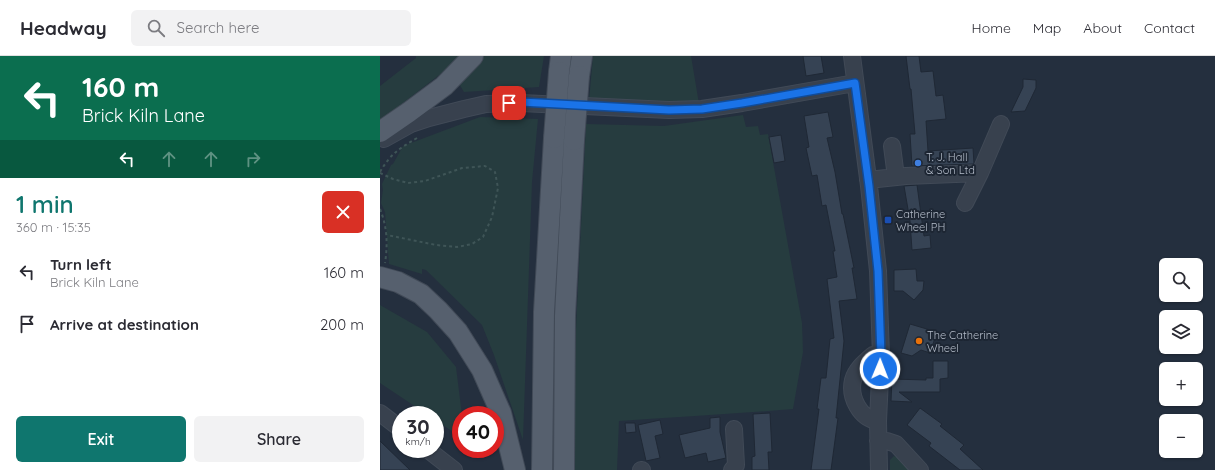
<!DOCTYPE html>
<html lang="en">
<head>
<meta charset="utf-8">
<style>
  body { margin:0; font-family:Quicksand,sans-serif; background:#f2f2f3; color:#2b2b33; height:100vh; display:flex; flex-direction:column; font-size:15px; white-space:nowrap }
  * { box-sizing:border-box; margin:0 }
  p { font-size:13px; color:#7c7c81 }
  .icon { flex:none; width:22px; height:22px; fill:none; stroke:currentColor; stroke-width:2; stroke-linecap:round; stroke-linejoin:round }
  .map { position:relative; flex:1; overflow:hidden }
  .details { display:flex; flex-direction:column; background:#fff; width:380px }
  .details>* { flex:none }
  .guide { background:#0b6e4f; color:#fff; overflow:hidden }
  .buttons { position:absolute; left:779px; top:202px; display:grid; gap:8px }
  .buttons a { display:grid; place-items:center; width:44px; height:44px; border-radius:6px; background:#fff; box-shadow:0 1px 3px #0004; font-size:20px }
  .speed { position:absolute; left:12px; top:350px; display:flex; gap:8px; font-size:20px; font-weight:700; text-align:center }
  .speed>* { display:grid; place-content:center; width:52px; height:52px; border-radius:50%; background:#fff; box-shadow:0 1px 3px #0004; line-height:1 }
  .speed small { font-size:10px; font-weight:400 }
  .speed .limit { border:6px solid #d22; background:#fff; color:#111 }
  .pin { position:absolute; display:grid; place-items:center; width:34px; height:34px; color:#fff; margin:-17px; border-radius:8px; box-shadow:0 2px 6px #0006 }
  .me { position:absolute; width:44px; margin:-22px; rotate:1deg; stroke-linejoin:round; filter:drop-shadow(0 0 3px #0008) }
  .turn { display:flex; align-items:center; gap:14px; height:84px; padding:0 16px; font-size:18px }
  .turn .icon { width:52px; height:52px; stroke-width:2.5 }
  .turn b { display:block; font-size:28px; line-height:34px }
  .lanes { display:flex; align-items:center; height:38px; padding:0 16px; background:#0003; justify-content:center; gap:20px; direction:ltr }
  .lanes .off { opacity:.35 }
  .round { display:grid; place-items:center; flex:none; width:42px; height:42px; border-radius:6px; background:#f2f2f3 }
  .headline { display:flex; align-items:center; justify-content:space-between; height:68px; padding:0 16px }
  h1 { font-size:24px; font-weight:600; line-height:30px; color:#0f766e }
  .primary-button { display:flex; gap:8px; margin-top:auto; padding:8px 16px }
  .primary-button a { flex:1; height:46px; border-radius:6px; background:#0f766e; color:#fff; font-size:16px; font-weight:600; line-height:46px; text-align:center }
  .primary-button a+a { background:#f2f2f3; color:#2b2b33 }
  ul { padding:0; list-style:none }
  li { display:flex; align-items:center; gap:12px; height:52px; padding:0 16px }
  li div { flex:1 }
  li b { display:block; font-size:15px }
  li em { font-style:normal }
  header { display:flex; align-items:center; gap:24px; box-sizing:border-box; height:56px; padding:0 20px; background:#fff; border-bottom:1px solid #e1e1e2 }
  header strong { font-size:19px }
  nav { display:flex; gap:22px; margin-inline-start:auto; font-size:14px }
  .search { width:280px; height:36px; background:#f2f2f3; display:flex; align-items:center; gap:10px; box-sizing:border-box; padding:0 14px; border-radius:6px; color:#7c7c81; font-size:15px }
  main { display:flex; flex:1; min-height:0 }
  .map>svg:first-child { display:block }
  .green { fill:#263c3f }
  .building { fill:#364354; stroke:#1f2835 }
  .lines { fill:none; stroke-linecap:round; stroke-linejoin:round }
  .minor-casing { stroke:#414a57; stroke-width:18 }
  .major-casing { stroke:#414a57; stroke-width:22 }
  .path { stroke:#3f5557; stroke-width:2; stroke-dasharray:3 3; stroke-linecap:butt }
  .minor { stroke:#38414e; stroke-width:16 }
  .major { stroke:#56606e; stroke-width:20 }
  .major-bridge-casing { stroke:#414a57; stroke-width:22; stroke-linecap:butt }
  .major-bridge { stroke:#56606e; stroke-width:20 }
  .route-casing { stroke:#114b97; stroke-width:10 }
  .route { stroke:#1a73e8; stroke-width:7 }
  .shop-dot { fill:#3f7fe0; stroke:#1d2633; stroke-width:1.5 }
  .transit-dot { fill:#1a4fb4; stroke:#1d2633; stroke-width:1.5 }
  .food-dot { fill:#e8710a; stroke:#1d2633; stroke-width:1.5 }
  .labels { text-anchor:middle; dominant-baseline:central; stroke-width:4; stroke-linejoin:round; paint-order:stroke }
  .poi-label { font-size:11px; fill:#b4bcc9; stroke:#1d2633; text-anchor:start }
</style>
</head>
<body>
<header>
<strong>Headway</strong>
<div class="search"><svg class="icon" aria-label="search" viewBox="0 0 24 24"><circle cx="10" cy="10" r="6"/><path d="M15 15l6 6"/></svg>Search here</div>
<nav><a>Home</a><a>Map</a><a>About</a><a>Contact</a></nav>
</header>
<main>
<section class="details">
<div class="guide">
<div class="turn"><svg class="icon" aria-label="left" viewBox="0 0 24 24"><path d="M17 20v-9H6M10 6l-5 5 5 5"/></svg><div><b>160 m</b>Brick Kiln Lane</div></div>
<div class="lanes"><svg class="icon" aria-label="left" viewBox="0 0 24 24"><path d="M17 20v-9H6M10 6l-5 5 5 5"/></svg><svg class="icon off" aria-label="ahead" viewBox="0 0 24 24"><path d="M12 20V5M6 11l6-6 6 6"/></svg><svg class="icon off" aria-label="ahead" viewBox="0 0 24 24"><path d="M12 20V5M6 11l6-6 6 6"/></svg><svg class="icon off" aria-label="right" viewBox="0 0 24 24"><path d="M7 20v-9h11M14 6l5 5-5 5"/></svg></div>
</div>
<div class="headline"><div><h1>1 min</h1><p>360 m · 15:35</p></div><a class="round" style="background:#d93025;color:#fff"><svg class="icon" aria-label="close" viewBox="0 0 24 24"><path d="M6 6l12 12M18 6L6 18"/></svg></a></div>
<ul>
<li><svg class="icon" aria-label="left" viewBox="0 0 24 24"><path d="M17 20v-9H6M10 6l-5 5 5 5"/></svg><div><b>Turn left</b><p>Brick Kiln Lane</p></div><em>160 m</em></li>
<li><svg class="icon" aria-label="arrive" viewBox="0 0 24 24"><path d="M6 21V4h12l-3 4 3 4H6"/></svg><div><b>Arrive at destination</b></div><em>200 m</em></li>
</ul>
<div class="primary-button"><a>Exit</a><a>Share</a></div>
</section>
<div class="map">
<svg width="835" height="414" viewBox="0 0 835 414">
  <rect width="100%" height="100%" fill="#242f3e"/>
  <path class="green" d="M36 0H81L72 9 0 65V30L36 2Z
    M100 0H164L159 31 84 36 78 26Z
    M213 0H311L319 48 209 45Z
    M363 59 366 71 378 70 380 79 388 78 422 267 423 296 413 353C355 358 297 361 239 365L237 414H194V313L206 68 284 70Z
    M100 61 158 63 152 126 143 384 114 299 102 269 46 214 42 213V218L9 208 5 156 1 147 3 134 2 128 11 109 13 108 23 90Z
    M0 249 47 276 76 311 82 359H81V381L55 364V359H48L0 327Z
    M514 400C521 402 525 409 530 414H510V404Z"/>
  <path class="building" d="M423 0H441L444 17 426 20Z
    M526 0H539L541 16 553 15 556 40 563 39 566 63 546 65 548 95 593 92 594 108 532 110 530 78H535L531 33H530Z
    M643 23 656 24V32L645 55 631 56 643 31Z
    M448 56 453 81 447 82 455 116 462 158H463L474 212H472L477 243 459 245 464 285 456 362H458L451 414H431L439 353H437L441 322H446L450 283 454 282 447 223 457 221 453 195H455L446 149 442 150 437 119 432 120 426 92 429 91 424 60Z
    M401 79 405 105 394 107 389 81Z
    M537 129 544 180 550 179 551 192 532 194 530 165 524 130Z
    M536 213 537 225H544L543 234 534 244 523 235H514V214Z
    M530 268 557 276 550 297 541 294 532 300 521 297Z
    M553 305H568V322L560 323V336H519L532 346 511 345 512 323 546 324V322H553Z
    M540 352 562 368 560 370 584 389 580 393 603 414H580L549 390 551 387 527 369Z
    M390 357 392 396H388L389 414H372V401L375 400 373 358Z
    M340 361V376L346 402 328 406 326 397 305 402 299 379 330 372V362Z
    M280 364 283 378 275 380 280 402 266 405 258 369Z
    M245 367H255L256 376 246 377Z
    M0 385 30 414H0Z"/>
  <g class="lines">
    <g class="minor-casing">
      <path id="minor" d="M472 0 489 130 498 215 501 300 498 365 499 414
        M4 83 31 68 49 62 84 53 106 48 141 47 289 54 322 53 362 47 475 27
        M512 90 516 121
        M488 124 526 120 600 117
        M585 147 600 117 621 68
        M0 357 21 373
        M498 365C480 363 469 341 473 324 476 313 485 306 493 299L501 300
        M498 385H507L516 388 540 414
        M47 393 74 414
        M261 414H262
        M352 414 356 409 354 373"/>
    </g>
    <g class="major-casing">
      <path id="major" d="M179 16 181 0
        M199 20 202 0
        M0 76 29 56 64 30 93 0
        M0 221 18 226 41 238 58 254 78 276 102 314 121 357 135 414
        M162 414 164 256 174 82
        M184 414 185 260 194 84"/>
    </g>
    <path class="path" d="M0 116C11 97 19 93 37 82
      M0 117 13 123 28 127 45 125 82 112 105 110 115 116 118 132 112 161 103 181 92 188 77 191 56 189 7 179
      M0 153C7 170 8 188 5 207"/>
    <use href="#minor" class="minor"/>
    <use href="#major" class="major"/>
    <g class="major-bridge-casing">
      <path id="major-bridge" d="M174 82 179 16
        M194 84 199 20"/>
    </g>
    <use href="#major-bridge" class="major-bridge"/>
  </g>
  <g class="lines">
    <g class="route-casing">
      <path id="route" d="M129 47 141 46 289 54 322 53 362 47 475 27 489 130 498 215 501 300 500 313"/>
    </g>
    <use href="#route" class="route"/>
  </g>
  <circle class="shop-dot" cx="538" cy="107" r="4"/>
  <rect class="transit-dot" x="504" y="160" width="8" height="8" rx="2"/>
  <circle class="food-dot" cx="539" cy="285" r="4"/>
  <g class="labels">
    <g class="poi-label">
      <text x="546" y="101">T. J. Hall<tspan x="546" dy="13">&amp; Son Ltd</tspan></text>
      <text x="516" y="158">Catherine<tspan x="516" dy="13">Wheel PH</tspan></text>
      <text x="547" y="279">The Catherine<tspan x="547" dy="13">Wheel</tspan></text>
    </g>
  </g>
</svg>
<div class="buttons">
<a><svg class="icon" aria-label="search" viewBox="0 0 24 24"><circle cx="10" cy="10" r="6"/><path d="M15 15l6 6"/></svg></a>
<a><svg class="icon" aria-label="layers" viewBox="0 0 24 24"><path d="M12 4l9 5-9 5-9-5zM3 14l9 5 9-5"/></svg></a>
<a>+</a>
<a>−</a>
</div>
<div class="speed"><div>30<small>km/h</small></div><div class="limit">40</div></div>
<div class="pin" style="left:129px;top:47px;background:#d93025"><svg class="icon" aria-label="arrive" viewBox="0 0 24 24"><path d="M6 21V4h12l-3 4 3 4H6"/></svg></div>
<svg class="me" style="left:500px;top:313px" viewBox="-20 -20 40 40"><circle r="17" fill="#1a73e8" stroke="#fff" stroke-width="3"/><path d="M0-11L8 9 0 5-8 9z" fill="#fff"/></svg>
</div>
</main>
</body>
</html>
